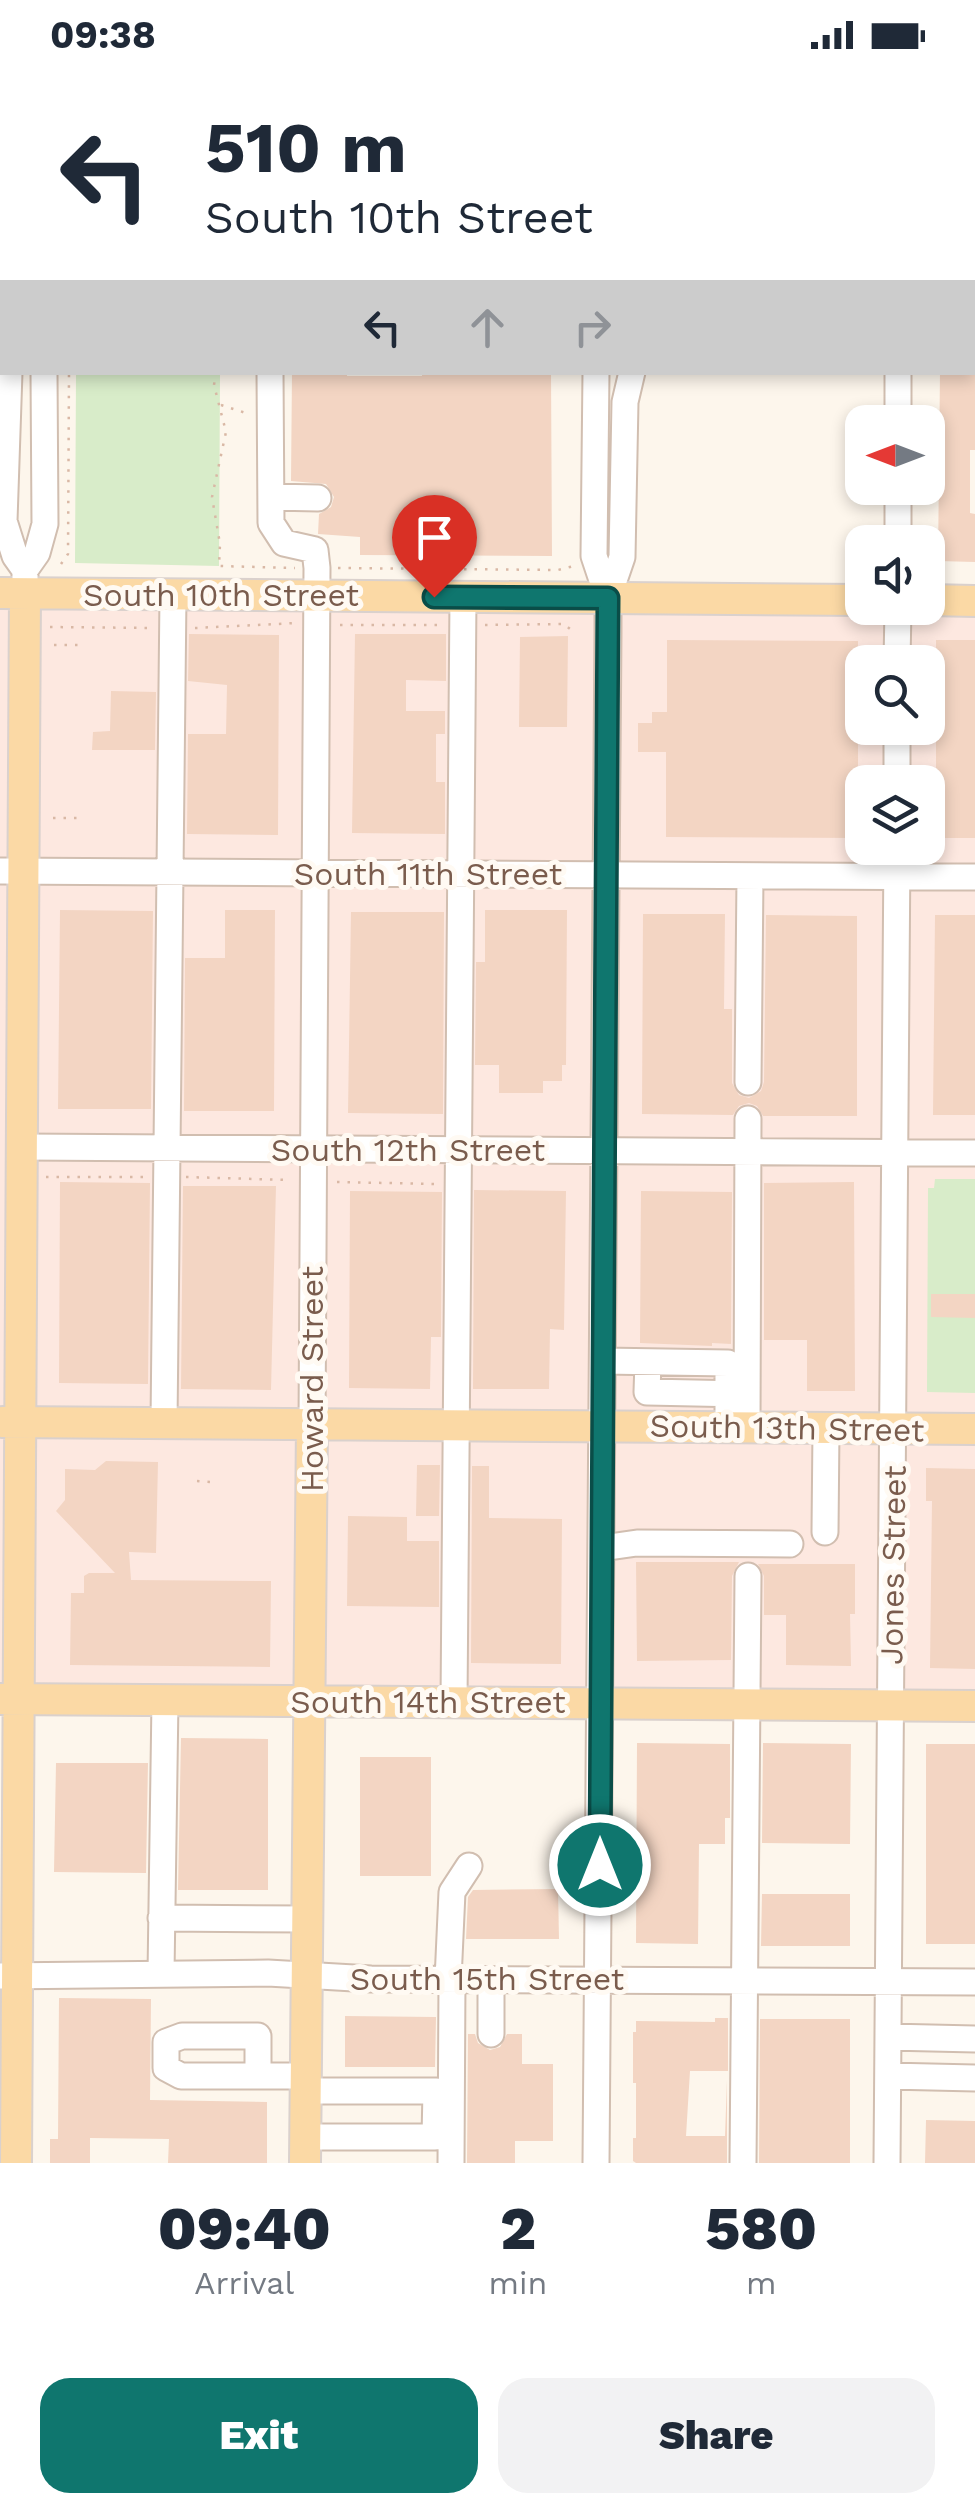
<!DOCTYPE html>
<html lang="en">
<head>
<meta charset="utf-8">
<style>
  body { margin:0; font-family:"Work Sans",sans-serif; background:#f2f2f3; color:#1f2937; height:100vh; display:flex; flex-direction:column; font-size:38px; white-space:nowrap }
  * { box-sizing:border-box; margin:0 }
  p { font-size:32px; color:#747a83 }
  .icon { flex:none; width:55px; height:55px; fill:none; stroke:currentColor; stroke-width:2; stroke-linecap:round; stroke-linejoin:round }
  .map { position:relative; height:2093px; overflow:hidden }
  .panel { display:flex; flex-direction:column; background:#fff; flex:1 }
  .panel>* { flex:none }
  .banner { position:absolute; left:0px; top:0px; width:975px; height:305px; box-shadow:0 5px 15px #0003; background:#fff; color:#1f2937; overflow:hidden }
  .needle { width:65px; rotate:270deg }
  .controls { position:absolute; left:845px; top:335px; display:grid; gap:20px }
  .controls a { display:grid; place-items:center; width:100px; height:100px; border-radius:20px; background:#fff; box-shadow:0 5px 15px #0003; font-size:50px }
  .pin { position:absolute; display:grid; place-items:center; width:85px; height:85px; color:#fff; margin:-102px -42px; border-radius:50% 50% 50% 0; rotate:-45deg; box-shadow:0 0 10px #0007 }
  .pin .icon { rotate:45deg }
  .me { position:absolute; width:110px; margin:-55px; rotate:0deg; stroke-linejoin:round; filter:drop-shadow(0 0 8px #0008) }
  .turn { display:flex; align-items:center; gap:35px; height:210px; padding:0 40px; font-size:45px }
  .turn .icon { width:130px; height:130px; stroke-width:2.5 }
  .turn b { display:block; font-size:70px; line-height:85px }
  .lanes { display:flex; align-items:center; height:95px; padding:0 40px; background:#0003; justify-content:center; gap:50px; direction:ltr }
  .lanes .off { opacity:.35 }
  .eta { display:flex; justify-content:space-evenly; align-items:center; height:170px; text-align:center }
  .eta b { font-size:60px; font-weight:800; line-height:70px }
  .cta { display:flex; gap:20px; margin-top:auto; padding:20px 40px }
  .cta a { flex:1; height:115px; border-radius:30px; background:#0f766e; color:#fff; font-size:40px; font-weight:800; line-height:115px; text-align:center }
  .cta a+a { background:#f2f2f3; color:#1f2937 }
  .status { display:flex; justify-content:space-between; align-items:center; height:70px; padding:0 50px; background:#fff; direction:ltr }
  .status svg { height:28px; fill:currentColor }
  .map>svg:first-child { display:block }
  .commercial { fill:#fde8e0; fill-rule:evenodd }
  .green { fill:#d8ecc9 }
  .building { fill:#f3d5c3 }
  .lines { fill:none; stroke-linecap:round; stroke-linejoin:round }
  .minor-casing { stroke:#d1beb0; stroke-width:29 }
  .major-casing { stroke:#dad1cd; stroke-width:34 }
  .path { stroke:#d9b8a5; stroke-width:2.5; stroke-dasharray:2.5 8; stroke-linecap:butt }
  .minor { stroke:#fff; stroke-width:25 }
  .major { stroke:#fbd9a5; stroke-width:30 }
  .route-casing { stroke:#0a4d48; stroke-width:25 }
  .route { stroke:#0f766e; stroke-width:18 }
  .labels { text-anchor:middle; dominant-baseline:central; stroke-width:10; stroke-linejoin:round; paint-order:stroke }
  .street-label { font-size:32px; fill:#7a5c4d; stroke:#fffaf3 }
</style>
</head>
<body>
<div class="status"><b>09:38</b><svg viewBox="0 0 49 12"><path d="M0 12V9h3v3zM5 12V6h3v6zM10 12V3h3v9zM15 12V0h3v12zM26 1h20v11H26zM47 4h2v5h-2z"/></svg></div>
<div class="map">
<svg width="975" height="2093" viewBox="0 0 975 2093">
  <rect width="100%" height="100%" fill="#fdf6ec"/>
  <path class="commercial" d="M0 524 862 538H928L975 533V1636L0 1629ZM862 592H928V658H862ZM862 712H928V778H862Z"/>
  <path class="green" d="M76 303H220L219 496 75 493Z
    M935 1109H975V1323L927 1322 928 1118H934Z"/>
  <path class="building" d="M292 302H347V306H422V302H551L552 486 360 485V467L318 464 319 444 331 437 334 427 326 414 291 411Z
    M940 302H975V380H970V443L975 444V492L938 491Z
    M189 564 279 565 278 765 187 764 188 664H226L227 615 188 611Z
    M355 564H446V611L406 610V641H445V664H436V712H445V764L352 763Z
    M568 566 567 657H519L520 567Z
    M667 570 858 571V768L666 767V682H638V653H652V642H667Z
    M936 570H975V768H936Z
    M111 621 156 622 155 680H92L93 662 110 661Z
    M60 840 153 841 151 1039H58Z
    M225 840H275L274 1041H184L185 888H225Z
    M485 840H567L566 995H562V1011H543V1023H499V995H475L476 892H485Z
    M351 842H444L443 1044 348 1043Z
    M643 844H725L724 939H732V1013L739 1025 749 1028 761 1021 764 1012 766 845 857 846V1046H763L757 1036 749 1033 739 1036 733 1045 642 1044Z
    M935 845H975V1045H933Z
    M60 1112 150 1113 148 1314 59 1313Z
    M854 1112 855 1321H807V1270H764V1113Z
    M183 1116H276L271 1320 181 1319Z
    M474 1120 566 1121 564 1260 550 1259 549 1319H473Z
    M350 1121 442 1122 441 1267H431L430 1319 349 1318Z
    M641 1121 732 1122 731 1274 712 1273V1276L640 1273Z
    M931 1224H975V1248L931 1247Z
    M106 1391 158 1392 156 1483 129 1482 131 1510 271 1511 270 1597 70 1595 71 1523H84V1506L89 1503H115L56 1441 65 1430V1399L95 1400Z
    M417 1395H440L439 1446H416Z
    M472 1396H489V1448L562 1449 561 1594 471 1593Z
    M926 1398 975 1399V1599L930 1598 932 1431H926Z
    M348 1446 407 1447V1471H439V1537L347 1536Z
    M636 1492H739L732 1506 731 1590 637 1591Z
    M758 1494H855V1544H850L851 1596 786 1595V1545H764V1506Z
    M181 1668 268 1669V1820H178Z
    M637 1673 730 1674V1748H725V1774H699L698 1874 636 1873Z
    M763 1673 851 1674 850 1774 762 1773Z
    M926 1674H975V1874H926Z
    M360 1687H431V1806H360Z
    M56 1693H148L146 1803 54 1802Z
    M558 1819 559 1869H466L468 1827 473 1820Z
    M762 1824H850V1876H761Z
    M59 1928 151 1929 150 2030 267 2032V2093H168L169 2069 90 2068V2093H50V2069H58Z
    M345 1946 436 1947 435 1997H345Z
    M715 1948H728V2001H690L686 2066H725L727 2010V2093H636L633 2091V2068H636V2013H633V1962H636V1951L715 1952Z
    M760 1949H850V2093H759Z
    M468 1964H475L478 1973 490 1980 500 1977 507 1964H522V1994H553V2071H515V2093H467Z
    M926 2050 975 2051V2093H925Z"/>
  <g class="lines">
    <g class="minor-casing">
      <path id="minor" d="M30 2V0
        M471 2V0
        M889 2V0
        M916 2V0
        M972 248H975
        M9 302 4 451 15 486 25 500
        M270 302 271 453 284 473 315 480 317 498 312 1354
        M898 352V302
        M271 427 318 428
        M898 472V418
        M25 524V500L37 483 45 454 44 302
        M608 528 622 487 625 332 632 302
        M897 592 898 538
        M897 712V658
        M0 801 975 807
        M748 1012 750 806
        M22 1077 975 1083
        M603 1291 728 1293V1357
        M648 1292 647 1322 743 1324
        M164 1353 173 525
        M747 1357 748 1049
        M825 1462 826 1359
        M602 1478 637 1473 790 1474
        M454 1632 463 527
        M161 1848 307 1849
        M161 1904 165 1630
        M0 1906 268 1903 371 1909 975 1912
        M448 1910 452 1822 469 1796
        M491 1964V1910
        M888 1967 975 1969
        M258 2005V1966H182L166 1972V1998L181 2006H306
        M888 2006 975 2008
        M305 2067H435L436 2021H306
        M451 2093 452 1910
        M596 2093 608 563V528L594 486 596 302
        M743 2093 748 1506
        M887 2093 897 778"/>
    </g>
    <g class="major-casing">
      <path id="major" d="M0 523 862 530
        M928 530 975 531
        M3 1352 975 1359
        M0 1629 975 1636
        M16 2093 25 524
        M305 2093 312 1354"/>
    </g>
    <path class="path" d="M54 2V0
      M972 8H975
      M972 24H975
      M972 40H975
      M972 55 975 54
      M972 135H975
      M972 185 975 183
      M216 302 214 315 226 362 212 427 220 474 219 496 295 498
      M221 335 249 344
      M61 494 68 484 69 302
      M338 498 558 500 574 496
      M340 555H442
      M485 555 564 554 575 563
      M50 557 152 558
      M195 558 297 553
      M54 575H84
      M53 748H82
      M46 1107H148
      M186 1107 289 1110
      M337 1112 437 1114
      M197 1411 210 1412"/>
    <use href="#minor" class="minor"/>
    <use href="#major" class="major"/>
  </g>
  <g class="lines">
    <g class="route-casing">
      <path id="route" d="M434 527 608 528 600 1795"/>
    </g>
    <use href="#route" class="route"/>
  </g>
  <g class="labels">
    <g class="street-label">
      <text x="221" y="525">South 10th Street</text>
      <text x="428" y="804">South 11th Street</text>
      <text x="408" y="1080">South 12th Street</text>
      <text transform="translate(312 1309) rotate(-90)">Howard Street</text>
      <text transform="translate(787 1358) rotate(1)">South 13th Street</text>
      <text transform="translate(893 1495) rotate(-89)">Jones Street</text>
      <text x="428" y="1632">South 14th Street</text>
      <text x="487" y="1909">South 15th Street</text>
    </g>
  </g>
</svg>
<div class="controls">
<a><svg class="needle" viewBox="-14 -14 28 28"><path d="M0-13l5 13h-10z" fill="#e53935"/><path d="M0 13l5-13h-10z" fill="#747a83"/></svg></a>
<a><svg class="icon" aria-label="sound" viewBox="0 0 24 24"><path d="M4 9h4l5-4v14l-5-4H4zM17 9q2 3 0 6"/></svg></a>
<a><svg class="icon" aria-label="search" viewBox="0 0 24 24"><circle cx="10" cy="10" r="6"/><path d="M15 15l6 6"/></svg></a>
<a><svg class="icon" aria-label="layers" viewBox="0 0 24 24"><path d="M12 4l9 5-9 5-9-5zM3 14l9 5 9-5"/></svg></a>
</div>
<div class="pin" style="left:434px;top:527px;background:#d93025"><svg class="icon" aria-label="arrive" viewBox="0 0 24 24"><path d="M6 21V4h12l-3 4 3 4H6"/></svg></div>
<svg class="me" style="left:600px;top:1795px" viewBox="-20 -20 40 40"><circle r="17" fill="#0f766e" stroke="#fff" stroke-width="3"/><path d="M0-11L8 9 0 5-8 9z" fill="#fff"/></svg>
<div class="banner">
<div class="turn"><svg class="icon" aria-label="left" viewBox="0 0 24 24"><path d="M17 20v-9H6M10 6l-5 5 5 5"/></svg><div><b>510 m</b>South 10th Street</div></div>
<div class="lanes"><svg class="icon" aria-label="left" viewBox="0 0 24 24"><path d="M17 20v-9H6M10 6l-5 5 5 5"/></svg><svg class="icon off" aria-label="ahead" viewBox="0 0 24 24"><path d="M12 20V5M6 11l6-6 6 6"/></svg><svg class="icon off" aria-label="right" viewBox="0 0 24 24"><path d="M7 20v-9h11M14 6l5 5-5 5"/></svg></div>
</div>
</div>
<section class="panel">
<div class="eta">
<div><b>09:40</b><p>Arrival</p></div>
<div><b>2</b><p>min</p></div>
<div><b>580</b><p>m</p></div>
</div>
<div class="cta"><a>Exit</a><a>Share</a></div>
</section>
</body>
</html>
